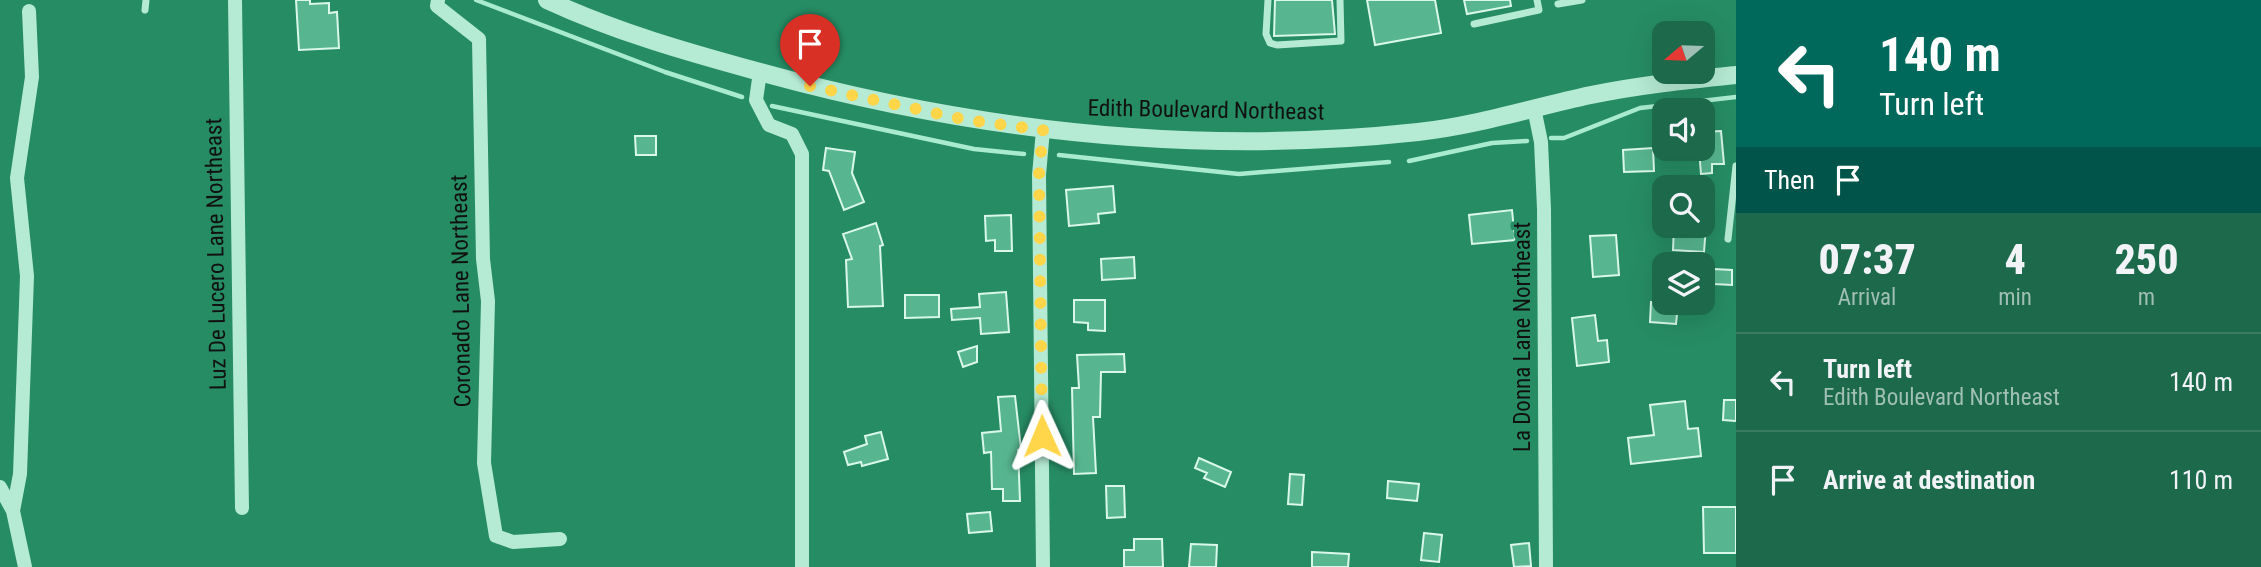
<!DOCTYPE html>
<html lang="en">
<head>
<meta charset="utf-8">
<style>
  body { margin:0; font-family:"Roboto Condensed",sans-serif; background:#297155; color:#f1f3f6; height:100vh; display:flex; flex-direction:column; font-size:26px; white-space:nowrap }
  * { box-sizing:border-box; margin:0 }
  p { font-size:23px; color:#a0bfb5 }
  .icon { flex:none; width:38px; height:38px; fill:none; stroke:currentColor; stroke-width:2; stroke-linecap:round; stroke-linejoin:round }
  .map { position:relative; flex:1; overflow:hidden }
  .panel { display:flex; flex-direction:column; background:#1c694b; width:525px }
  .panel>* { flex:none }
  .hud { background:#00695c; color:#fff; overflow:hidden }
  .needle { width:46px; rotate:251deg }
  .buttons { position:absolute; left:1652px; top:21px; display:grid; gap:14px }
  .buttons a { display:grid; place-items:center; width:63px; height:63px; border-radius:14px; background:#1c694b; box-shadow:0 7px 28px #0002; font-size:35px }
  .pin { position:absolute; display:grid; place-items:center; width:60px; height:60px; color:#fff; margin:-72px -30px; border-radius:50% 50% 50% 0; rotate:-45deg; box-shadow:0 0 7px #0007 }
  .pin .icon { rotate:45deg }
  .me { position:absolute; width:77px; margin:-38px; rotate:359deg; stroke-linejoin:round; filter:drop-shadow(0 0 5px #0008) }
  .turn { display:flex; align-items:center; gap:24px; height:147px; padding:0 28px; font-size:32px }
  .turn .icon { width:91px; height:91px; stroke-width:2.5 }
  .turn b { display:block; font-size:49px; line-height:60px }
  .then { display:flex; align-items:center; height:66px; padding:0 28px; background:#0003; gap:14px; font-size:26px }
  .eta { display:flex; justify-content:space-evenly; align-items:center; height:119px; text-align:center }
  .eta b { font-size:42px; font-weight:800; line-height:49px }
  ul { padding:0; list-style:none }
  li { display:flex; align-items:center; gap:21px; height:98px; padding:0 28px; border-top:2px solid #3a7c63 }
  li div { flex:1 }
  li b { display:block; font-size:26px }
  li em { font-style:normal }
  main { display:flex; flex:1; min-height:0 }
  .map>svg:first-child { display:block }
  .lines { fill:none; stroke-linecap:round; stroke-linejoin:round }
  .stream { stroke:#a9ebcf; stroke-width:4.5 }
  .building { fill:#57b68f; stroke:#d9f8eb; stroke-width:2 }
  .service { stroke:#b5ead4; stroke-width:7 }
  .minor { stroke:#b5ead4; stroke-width:14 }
  .tertiary { stroke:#b5ead4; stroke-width:18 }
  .route { stroke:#ffd54a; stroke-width:12; stroke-dasharray:0 21.6 }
  .labels { text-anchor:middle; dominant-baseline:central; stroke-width:7; stroke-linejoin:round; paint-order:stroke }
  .street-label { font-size:23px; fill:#111; stroke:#268c64 }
</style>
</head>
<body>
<main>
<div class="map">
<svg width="1736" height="567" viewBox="0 0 1736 567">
  <rect width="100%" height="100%" fill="#268c64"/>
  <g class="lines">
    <path class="stream" d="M476 0 665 72 742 97
      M772 106 974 149 1024 154
      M1551 138H1564L1640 108 1736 97
      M1059 155 1239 174 1389 162
      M1409 161 1492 143 1527 141"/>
  </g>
  <path class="building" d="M296 0H310V4L329 3V13L337 12 339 48 299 50Z
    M1275 0H1332L1335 34 1274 36Z
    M1367 0H1435L1441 33 1375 45Z
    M1464 0H1510L1511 6 1467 14Z
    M1721 131 1724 164H1712V173L1701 174 1699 149H1703V132Z
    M635 136H656V155H636Z
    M826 148 855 152 852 173 864 202 844 210 829 171 823 170Z
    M1653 148 1654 171 1624 172 1623 150Z
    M1113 186 1115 212 1098 214 1099 223 1069 226 1066 190Z
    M1512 210 1515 240 1472 244 1469 215Z
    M1011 215 1012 251H995V240L986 241 985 216Z
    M876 223 883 245 880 246 883 306 848 307 846 260 852 259 843 234Z
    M1674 226H1706L1704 252 1673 250Z
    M1616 235 1619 275 1593 277 1590 236Z
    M1134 257 1135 278 1102 280 1101 259Z
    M1714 269 1732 270V285L1714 284Z
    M1006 292 1009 332 981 334 980 318 952 320 951 309 980 307 979 294Z
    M905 295H939V317L905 318Z
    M1074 300H1105V331L1088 330V323L1074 322Z
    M1651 302 1678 304 1676 324 1650 322Z
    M1595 315 1598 341 1607 340 1609 362 1577 366 1572 318Z
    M977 346V362L963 367 958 352Z
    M1124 354 1125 372H1101L1100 417H1093L1096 473 1074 474 1072 388H1079L1077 355Z
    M1015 396 1021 449 1018 450 1020 501H1003V489H992L991 452 984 453 982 433 1001 431 998 397Z
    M1724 400H1736V421L1723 420Z
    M1685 401 1688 429 1698 428 1701 456 1631 464 1628 438 1654 435 1650 405Z
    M881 432 888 459 862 466 861 462 848 465 844 452 867 444 865 436Z
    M1199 458 1231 472 1225 487 1204 478 1207 473 1195 468Z
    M1290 474 1304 475 1302 505 1288 504Z
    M1388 481 1419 484 1417 501 1387 498Z
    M1106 486H1124L1125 517 1107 518Z
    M1703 507H1736V553H1704Z
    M990 512 992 531 969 533 967 514Z
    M1424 533 1442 535 1439 562 1421 560Z
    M1134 539H1162L1163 567H1124V550H1134Z
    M1529 543 1531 566 1514 567 1511 545Z
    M1191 544 1217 545 1216 567H1189Z
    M1312 552 1349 554 1348 567H1312Z"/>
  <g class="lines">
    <path class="service" d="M1268 0 1266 34 1270 43 1277 45 1341 41 1340 0
      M1558 4 1582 0
      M145 10 146 0
      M1474 24 1539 10 1537 0
      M1728 239 1736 166"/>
    <path class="minor" d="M235 0 242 508
      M438 0 437 6 479 39 483 259 488 301 484 463 496 536 513 542 560 539
      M760 72 756 100 769 125 792 134 802 154V567
      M1534 108 1541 142 1544 209 1546 567
      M1043 130 1039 175 1043 567
      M0 487 13 511
      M25 567 13 511 20 474 27 276 17 178 32 77 29 11"/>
    <path class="tertiary" d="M547 0C616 32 687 52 760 72 974 131 1197 156 1418 132 1476 126 1534 107 1591 95 1639 85 1688 80 1736 75"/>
  </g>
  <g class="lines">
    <path class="route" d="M810 86 967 120 1043 130 1039 175 1042 436"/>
  </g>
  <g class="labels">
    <g class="street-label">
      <text transform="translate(1206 110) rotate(1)">Edith Boulevard Northeast</text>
      <text transform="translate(216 254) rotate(-91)">Luz De Lucero Lane Northeast</text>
      <text transform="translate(461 291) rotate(-91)">Coronado Lane Northeast</text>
      <text transform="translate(1522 337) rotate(-90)">La Donna Lane Northeast</text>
    </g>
  </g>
</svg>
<div class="buttons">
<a><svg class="needle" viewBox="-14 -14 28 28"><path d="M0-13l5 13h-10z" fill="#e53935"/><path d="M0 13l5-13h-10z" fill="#a0bfb5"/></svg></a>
<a><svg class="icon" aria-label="sound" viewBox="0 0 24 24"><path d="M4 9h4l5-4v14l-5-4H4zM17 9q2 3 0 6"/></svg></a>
<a><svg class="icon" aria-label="search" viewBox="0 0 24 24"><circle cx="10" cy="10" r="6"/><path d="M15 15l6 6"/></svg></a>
<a><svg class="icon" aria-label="layers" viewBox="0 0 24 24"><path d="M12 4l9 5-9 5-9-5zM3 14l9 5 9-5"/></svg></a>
</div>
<div class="pin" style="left:810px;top:86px;background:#d93025"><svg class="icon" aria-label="arrive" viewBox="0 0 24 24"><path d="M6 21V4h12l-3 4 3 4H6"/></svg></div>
<svg class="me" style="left:1042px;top:436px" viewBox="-20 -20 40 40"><path d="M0-17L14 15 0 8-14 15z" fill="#ffd54a" stroke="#fff" stroke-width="4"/></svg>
</div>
<section class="panel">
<div class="hud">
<div class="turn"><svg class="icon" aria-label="left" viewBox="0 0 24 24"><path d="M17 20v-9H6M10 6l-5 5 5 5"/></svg><div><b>140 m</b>Turn left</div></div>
<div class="then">Then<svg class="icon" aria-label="arrive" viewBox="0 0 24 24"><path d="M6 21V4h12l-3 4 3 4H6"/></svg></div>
</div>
<div class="eta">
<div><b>07:37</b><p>Arrival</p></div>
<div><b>4</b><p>min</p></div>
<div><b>250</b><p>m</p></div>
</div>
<ul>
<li><svg class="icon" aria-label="left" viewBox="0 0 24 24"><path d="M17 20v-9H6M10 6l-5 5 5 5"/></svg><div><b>Turn left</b><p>Edith Boulevard Northeast</p></div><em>140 m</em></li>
<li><svg class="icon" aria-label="arrive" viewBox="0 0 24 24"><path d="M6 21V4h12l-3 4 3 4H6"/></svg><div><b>Arrive at destination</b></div><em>110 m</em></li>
</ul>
</section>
</main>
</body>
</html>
